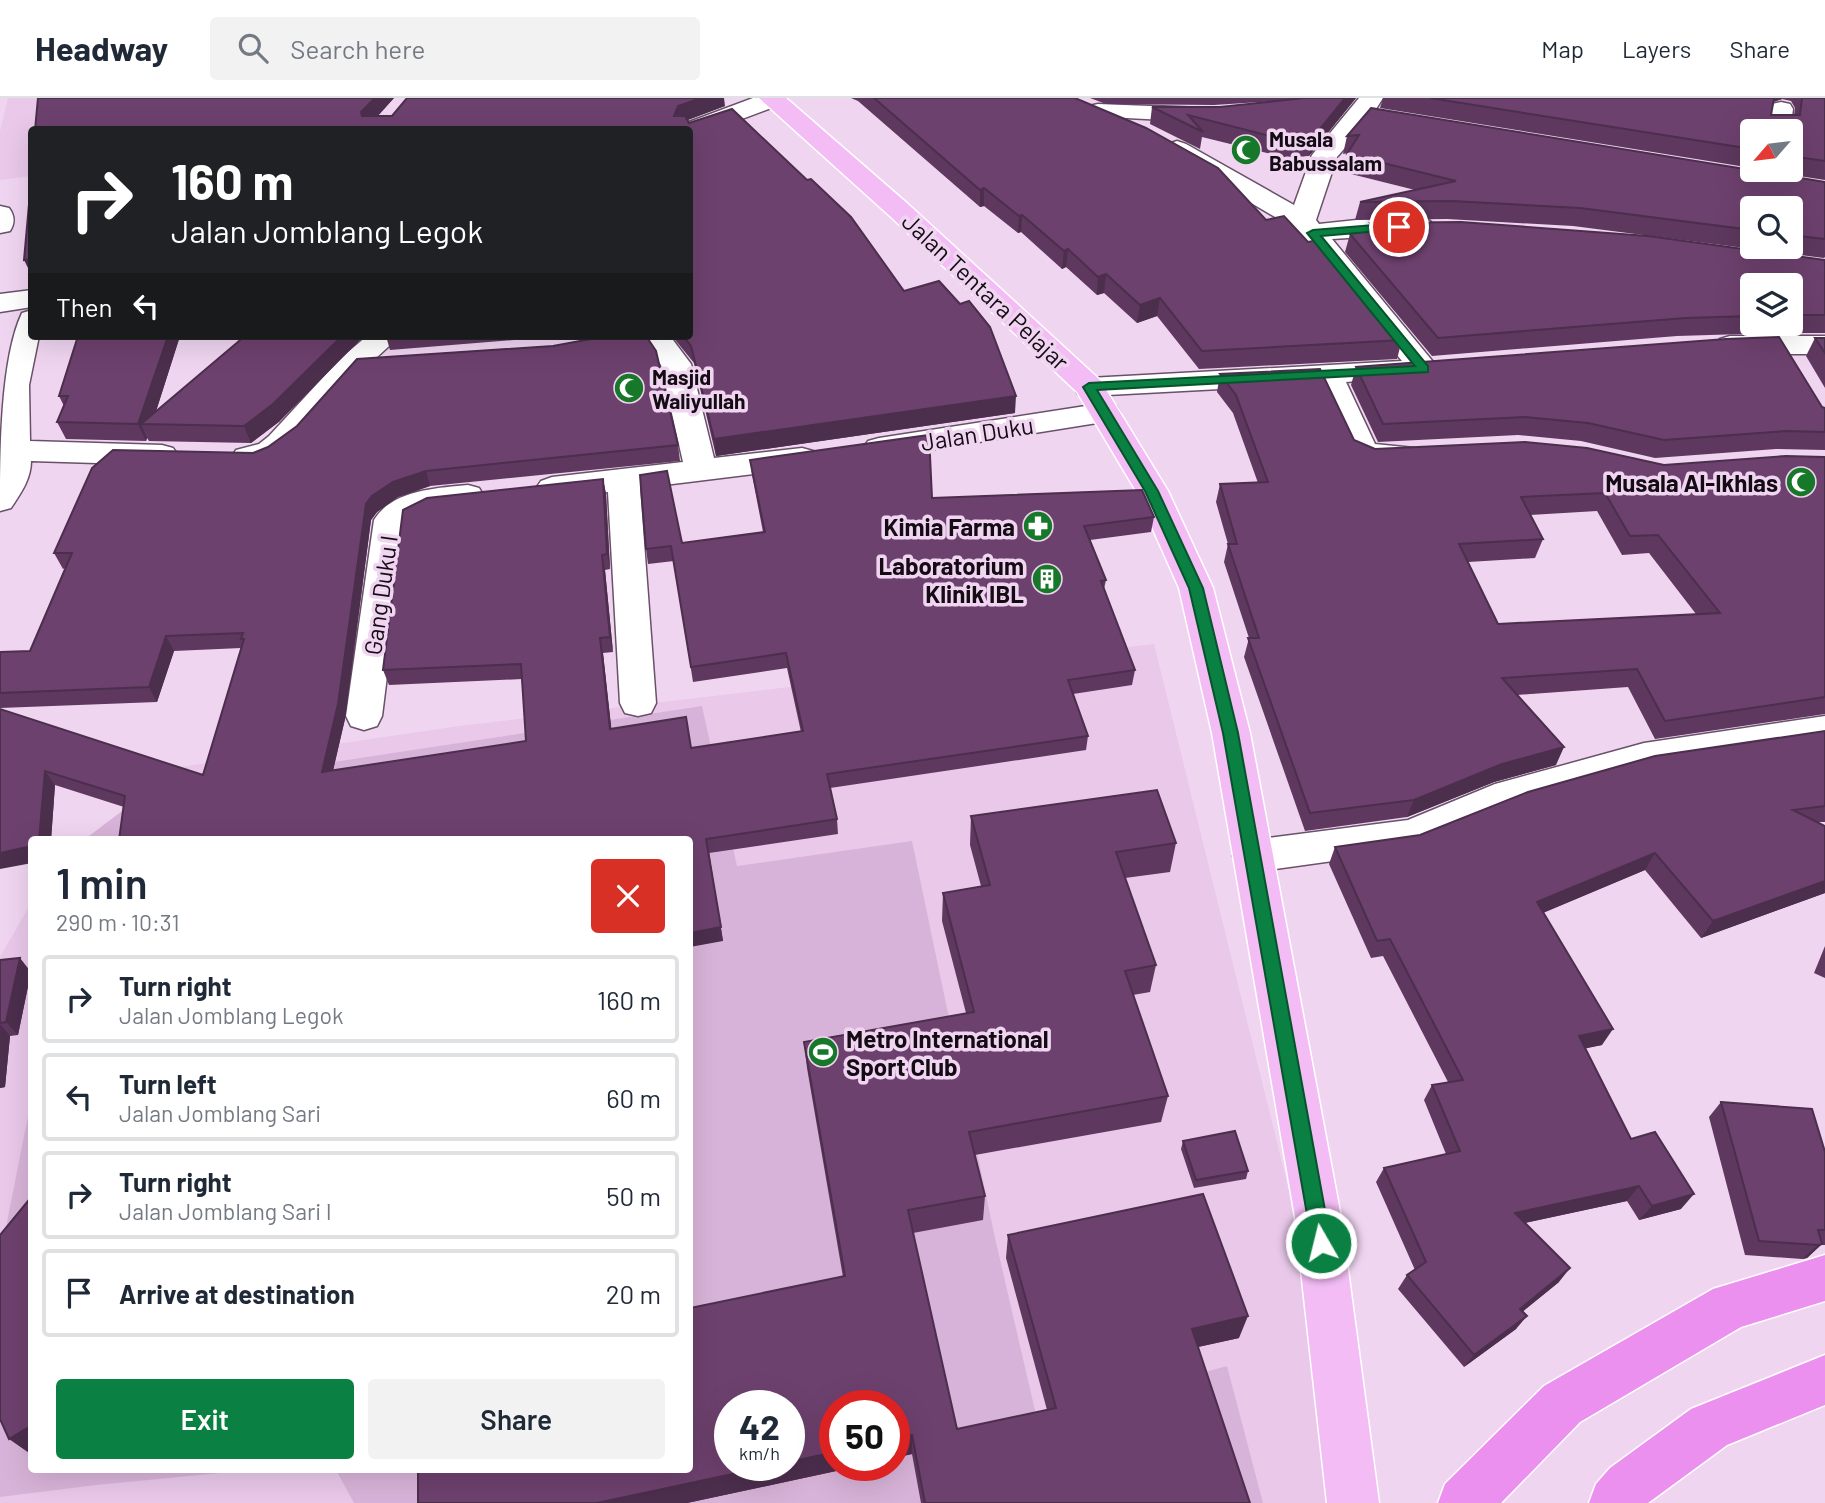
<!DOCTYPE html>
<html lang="en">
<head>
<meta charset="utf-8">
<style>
  body { margin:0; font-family:Barlow,sans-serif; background:#f2f2f3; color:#1f2937; height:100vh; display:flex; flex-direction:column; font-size:26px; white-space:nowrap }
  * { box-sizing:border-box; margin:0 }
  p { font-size:23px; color:#747a83 }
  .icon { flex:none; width:38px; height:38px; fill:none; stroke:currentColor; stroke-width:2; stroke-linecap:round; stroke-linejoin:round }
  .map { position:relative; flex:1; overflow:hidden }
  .sheet { position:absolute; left:28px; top:738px; width:665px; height:637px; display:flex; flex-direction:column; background:#fff; border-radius:7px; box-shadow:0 7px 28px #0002 }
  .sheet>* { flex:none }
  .hud { position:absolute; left:28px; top:28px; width:665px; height:214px; border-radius:7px; box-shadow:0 7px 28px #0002; background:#202124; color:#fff; overflow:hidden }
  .needle { width:46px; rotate:242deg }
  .fabs { position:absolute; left:1740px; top:21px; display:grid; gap:14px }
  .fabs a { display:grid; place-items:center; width:63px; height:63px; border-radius:7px; background:#fff; box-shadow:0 7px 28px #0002; font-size:35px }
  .speed { position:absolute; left:714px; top:1292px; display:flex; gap:14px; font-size:35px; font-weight:700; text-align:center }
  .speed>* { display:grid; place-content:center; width:91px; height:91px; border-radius:50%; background:#fff; box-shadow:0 7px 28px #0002; line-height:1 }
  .speed small { font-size:18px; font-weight:400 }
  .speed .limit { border:10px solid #d22; background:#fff; color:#111 }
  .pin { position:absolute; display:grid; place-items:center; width:60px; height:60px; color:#fff; margin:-30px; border:4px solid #fff; border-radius:50%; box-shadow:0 2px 7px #0007 }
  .me { position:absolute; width:77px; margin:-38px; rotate:352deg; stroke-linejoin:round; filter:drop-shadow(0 0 5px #0008) }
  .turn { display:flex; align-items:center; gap:24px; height:147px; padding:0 28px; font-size:32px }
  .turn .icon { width:91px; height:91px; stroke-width:2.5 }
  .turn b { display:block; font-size:49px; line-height:60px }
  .then { display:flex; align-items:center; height:66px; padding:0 28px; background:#0003; gap:14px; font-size:26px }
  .round { display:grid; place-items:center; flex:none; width:74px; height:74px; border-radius:7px; background:#f2f2f3 }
  .headline { display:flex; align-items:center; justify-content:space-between; height:119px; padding:0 28px }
  h1 { font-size:42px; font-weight:600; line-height:52px }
  .action { display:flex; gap:14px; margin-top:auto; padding:14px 28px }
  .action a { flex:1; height:80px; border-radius:7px; background:#0b8043; color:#fff; font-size:28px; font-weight:600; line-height:80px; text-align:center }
  .action a+a { background:#f2f2f3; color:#1f2937 }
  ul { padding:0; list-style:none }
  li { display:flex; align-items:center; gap:21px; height:88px; margin:0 14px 10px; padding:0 14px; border:4px solid #e0e1e3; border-radius:7px }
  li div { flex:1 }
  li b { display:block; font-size:26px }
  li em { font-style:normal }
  header { display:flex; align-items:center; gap:42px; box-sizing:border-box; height:98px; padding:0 35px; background:#fff; border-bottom:2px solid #e0e1e3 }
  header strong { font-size:33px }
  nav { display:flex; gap:38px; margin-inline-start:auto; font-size:24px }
  .search { width:490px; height:63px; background:#f2f2f3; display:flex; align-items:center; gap:18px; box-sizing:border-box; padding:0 24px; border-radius:7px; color:#747a83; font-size:26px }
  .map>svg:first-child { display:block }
  .built { fill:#e9c8ea; fill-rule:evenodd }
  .green { fill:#d8b3d9; fill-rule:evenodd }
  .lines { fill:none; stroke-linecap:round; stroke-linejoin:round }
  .minor-casing { stroke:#685169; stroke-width:3 }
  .major-casing { stroke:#fff; stroke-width:3 }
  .highway-casing { stroke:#fff; stroke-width:3 }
  .minor { fill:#fff; fill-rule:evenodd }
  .major { fill:#f3bcf5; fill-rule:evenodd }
  .highway { fill:#eb90ee; fill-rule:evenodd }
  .wall { fill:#5e385f; fill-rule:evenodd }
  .shaded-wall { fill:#4c2e4d }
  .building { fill:#6d416e; stroke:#4c2e4d; stroke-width:2; fill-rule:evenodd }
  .route { fill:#0b8043; stroke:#07532c; stroke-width:2 }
  .labels { text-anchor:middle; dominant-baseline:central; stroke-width:7; stroke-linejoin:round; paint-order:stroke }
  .far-poi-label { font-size:21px; font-weight:bold; fill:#140b14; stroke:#f0d5f1; text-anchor:start }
  .street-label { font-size:24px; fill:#140b14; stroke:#f0d5f1 }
  .poi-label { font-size:24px; font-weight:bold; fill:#140b14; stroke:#f0d5f1; text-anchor:end }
</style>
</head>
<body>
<header>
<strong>Headway</strong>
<div class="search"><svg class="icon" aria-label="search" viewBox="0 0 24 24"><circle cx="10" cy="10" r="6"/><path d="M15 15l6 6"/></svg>Search here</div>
<nav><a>Map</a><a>Layers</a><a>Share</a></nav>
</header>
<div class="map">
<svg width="1825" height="1405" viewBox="0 0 1825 1405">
  <rect width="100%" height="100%" fill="#f0d5f1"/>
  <path class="built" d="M8 0H281V31L32 32 31 78 0 82V33Z
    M1154 546 1366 1405H0V859L31 805 32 1372H690V742H98L180 669 459 628ZM730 1307H789V1367H730ZM835 1307H894V1367H835Z"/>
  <path class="green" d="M702 608 737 768 912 743 995 1140 1037 1321 1227 1268 1263 1405H354L336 1372H690V742L85 741 150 692ZM730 1307H789V1367H730ZM835 1307H894V1367H835Z
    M31 1003 32 1372H251L96 1387 0 1399V1204L7 1124Z"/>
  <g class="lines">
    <g class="minor-casing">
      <path id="minor" d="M753 0 785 1 782 6 699 37 690 39V32H678L681 27Z
        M1359 0H1383L1369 22 1337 59 1316 122 1319 126C1354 123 1395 115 1430 123L1434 129 1430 135 1332 141 1439 271 1435 277 1424 280 1416 278 1346 284 1375 346 1414 350 1419 357 1414 364C1394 369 1369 370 1351 359L1317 286 1089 298 1078 296 1074 289 1078 282 1089 280 1402 263 1292 129 1168 56 1164 51 1168 46 1177 43 1186 46 1294 107 1312 57Z
        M1781 4 1790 6 1793 11 1790 33H1765L1772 6Z
        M1098 6 1202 10 1211 12 1214 17 1211 22 1202 24 1089 18 1086 13 1089 8Z
        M0 108 9 110C15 118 15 125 10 133L0 135Z
        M32 192V209L0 214V196Z
        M32 212V238H39L29 287 30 343 162 347 173 350 178 357 173 364 162 367 31 363C31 381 21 395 11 410L0 413C0 357 0 262 22 215Z
        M367 238H400L363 272 281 360 247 369 236 366 231 359 236 352 259 346 269 338 341 260Z
        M640 238H670L691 266 714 360 802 350 813 353 818 360 813 367 802 370 640 390 656 605 651 615 638 618 625 615 620 605 608 394 552 401 541 397 536 390 541 383 552 379 683 364 661 267Z
        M1730 238H1825V256H1730L1720 253 1715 247 1720 241Z
        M1105 305 1116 308 1120 315 1116 322 879 360 868 357 863 350 868 343 879 340Z
        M468 387 479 390 484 398 479 406 428 414 406 426 382 618 377 628 364 632 351 628 346 618 374 422C392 392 436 390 468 387Z
        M1825 618V646L1644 673 1519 709 1412 752 1253 774 1239 769 1233 758 1239 747 1253 742 1408 722 1495 686 1644 645Z"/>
    </g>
    <g class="major-casing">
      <path id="major" d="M759 0H786L909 107 1100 282 1168 393 1213 490 1250 635 1341 1119 1379 1405H1327L1295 1119 1212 635 1179 490 1136 393 1077 294 891 119Z"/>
    </g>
    <g class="highway-casing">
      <path id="highway" d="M1825 1157V1203L1741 1229 1580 1324 1501 1405H1438L1445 1386 1544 1288 1713 1191Z
        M1825 1257V1307L1727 1347 1648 1405H1589L1596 1386 1610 1370 1691 1311Z"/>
    </g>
    <use href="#minor" class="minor"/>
    <use href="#major" class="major"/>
    <use href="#highway" class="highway"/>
  </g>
  <path class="wall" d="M394 0 378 18 725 8 687 22 689 25 904 193 1015 315 716 358 694 265 672 238H690V32H35Z
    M851 0H1075L1266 122 1402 242 1397 261 1199 271 1157 218 1137 225 1104 195 1097 197 1066 169 1062 171 1021 134 1018 135 984 108 980 109 858 3Z
    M1090 0H1356L1309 58 1287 60 1202 39 1200 51 1150 26 1152 9H1220L1290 2 1214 7 1106 6Z
    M1383 0H1825V82L1760 72H1790V33H1752V70L1380 10ZM1782 1 1791 3 1795 10 1794 17H1771L1774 4Z
    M1371 10 1825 84V159L1824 160 1573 128 1447 121 1355 122 1360 104 1415 92 1343 74 1348 55 1343 56 1347 38ZM1752 110H1790V149H1752Z
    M1370 125 1825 162V235H1776L1677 238 1432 258 1345 154 1350 136 1368 133ZM1752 187H1790V226H1752Z
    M78 238H180L156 313 280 323 251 345 149 343 147 340 146 343 66 341 57 324 64 308 59 298Z
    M386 238H564L390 252Z
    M1815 240H1825V290L1806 258Z
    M553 248 678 347 680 363 430 388 398 399 377 414 371 422 345 621 333 673 526 643 522 581 389 587 383 572 603 381 606 396 610 471 605 472 613 554 603 555 611 630 691 650 801 634 787 570 693 584 674 463 648 466 646 451 682 445 763 434 752 377 750 362 932 400 1154 419 1151 434 1090 442 1106 482 1104 491 1135 572 1132 587 1073 596 1088 638 1086 652 830 690 837 721 838 736 709 755 723 843 124 709 55 687 51 742H32L0 611 203 677 241 550 174 553 157 604 0 610V554L30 553 65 470 63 471 54 455 253 355Z
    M1356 269 1822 309 1825 310V352L1776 351 1655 360 1581 343 1518 337 1378 344 1351 287Z
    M1220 276 1354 342 1375 351 1664 367 1825 359V616L1655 641 1628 589 1517 597 1556 667 1494 684 1407 719 1305 733 1244 559 1249 540 1224 464 1228 446 1216 404 1220 386 1258 385 1233 315 1217 294ZM1597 413 1622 457 1649 455 1696 516 1498 526 1468 464 1535 460 1543 441 1530 417Z
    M1825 633V724H1818L1825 728V795L1701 840 1645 772 1543 815 1602 947 1585 950 1631 1041 1681 1111 1639 1122 1627 1103 1525 1125 1559 1184 1523 1213 1516 1231 1464 1269 1398 1191 1407 1177 1415 1172 1376 1084 1384 1070 1446 1056 1424 1002 1432 987 1448 984 1383 858 1371 860 1329 766 1335 749 1420 737Z
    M971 718 1176 745 1170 774 1125 780 1156 867 1150 894 1133 897 1168 998 1161 1024 975 1057 985 1098 983 1122 913 1135 957 1331 1047 1312 1006 1160 1008 1137 1239 1240 1198 1249 1250 1405H921L912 1356 894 1360V1307L835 1367H864L687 1405H418L843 1179 807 970 804 944 966 915 942 823 943 795 981 788 970 747Z
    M1825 848V880L1814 875Z
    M0 862 31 874 18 937 10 938 5 989 0 990Z
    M1721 1004 1825 1054V1147H1821L1807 1160 1802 1161 1745 1157 1709 1019Z
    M1183 1043 1248 1073 1246 1081 1194 1090 1181 1051Z"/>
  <path class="shaded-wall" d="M375 0H394L366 30 361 14Z
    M701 0H724L725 8 680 25 674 18 678 8Z
    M1345 0H1356L1309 58 1312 41Z
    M1772 0H1782V1L1769 5Z
    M984 90V108L980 109V92Z
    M1022 117 1021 134 1018 135 1019 118Z
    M1068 151 1066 169 1062 171 1064 153Z
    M32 161V178L24 162Z
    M1106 176 1104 195 1097 197 1098 179Z
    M1160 200 1157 218 1137 225 1140 207Z
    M168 238H180L152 326H141L147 340 146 343 138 326Z
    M342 238H364L280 323 251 345 244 328Z
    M1016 298 1015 315 716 358 714 341Z
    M426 373 430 388 398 399 377 414 371 422 345 621 329 689 322 674 366 406 372 398 393 384Z
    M603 381 606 396 610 471 607 456Z
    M602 457 605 472 613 554 610 539Z
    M166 538 174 553 157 604 149 589Z
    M600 540 603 555 613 645 610 631Z
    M1564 649 1556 667 1494 684 1407 719 1414 702 1502 666Z
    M45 673 55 687 51 742H39Z
    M32 748V765L0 771V755Z
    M709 755 723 843 690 849V835Z
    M1655 755 1645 772 1528 821 1537 804Z
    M1825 783V795L1701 840 1713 823Z
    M20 860 31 874 18 937 6 924Z
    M0 926 10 938 5 989 0 990Z
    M1613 931 1602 947 1569 954 1579 938Z
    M1639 1088 1627 1103 1505 1129 1515 1115Z
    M1694 1096 1681 1111 1639 1122 1652 1108Z
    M1822 1146 1807 1160 1802 1161 1818 1147Z
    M1570 1170 1559 1184 1510 1224 1520 1211Z
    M1248 1218 1239 1240 1184 1252 1192 1231Z
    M1527 1218 1516 1231 1464 1269 1474 1257Z
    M32 1327V1357L9 1341Z
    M912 1337V1356L894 1360V1341Z
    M835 1354V1367H864L687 1405H597L775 1367H789V1364Z"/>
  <path class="building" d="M38 0H375L361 14 362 18H392L407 0H701L678 8 674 18H685L689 25 732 11 807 82 811 81 851 119 904 193 939 183 960 206 969 203 990 229 1016 298 714 341 691 248 683 238H690V32H35Z
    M874 0H1075L1146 30 1218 70 1266 122 1284 118 1308 144 1318 142 1402 242 1202 253 1160 200 1140 207 1106 176 1098 179 1068 151 1064 153 1022 117 1019 118 984 90 980 92Z
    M1304 0H1345L1312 41 1290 43 1188 17 1203 34 1152 9H1220Z
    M1430 0H1774L1771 17H1800L1802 0H1825V63L1790 58V33H1752V51Z
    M1371 10 1825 84V141L1790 137V110H1752V132L1580 110 1452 103 1360 104 1456 83 1347 56 1359 37 1347 38Z
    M32 73V161L24 162Z
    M1461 124 1648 138 1825 162V217H1790V187H1752V218L1685 220 1438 240 1350 136 1373 132 1370 125Z
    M78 238H168L138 326 57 324 68 298H59Z
    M245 238H342L273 306 244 328 141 326Z
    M607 238H646L656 253 678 347 426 373 393 384 372 398 366 406 338 606 322 674 526 643 521 566 383 572 403 412 427 400 603 381 607 456 602 457 610 539 600 540 610 631 686 619 691 650 803 633 786 555 691 569 671 448 646 451 640 377 667 373 682 445 765 434 750 362 929 337 932 400 1142 392 1154 419 1084 428 1106 482 1101 483 1135 572 1068 582 1088 638 827 676 837 721 706 741 721 829 690 835V742H119L125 698 45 673 39 742H32V748L0 755V611L203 677 244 541H241L243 535 166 538 149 589 0 595V554L30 553 72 455H54L92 370 113 352 253 355 268 349 297 328 357 261 553 248Z
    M1779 239 1822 309 1825 310V334L1786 333 1664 342 1588 325 1525 319 1383 326 1356 269 1726 241Z
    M1815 240H1825V255Z
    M1320 271 1354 342 1375 351 1525 344 1587 350 1664 367 1786 358 1825 359V599L1665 623 1637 571 1502 580 1564 649 1502 666 1414 702 1310 715 1248 540H1259L1228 446H1237L1220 386 1268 384 1236 297 1220 276ZM1605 395 1630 438 1658 437 1720 515 1498 526 1459 446 1543 441 1521 399Z
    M1825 633V708L1793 712 1825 728V783L1713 823 1655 755 1537 804 1613 931 1579 938 1631 1041 1655 1034 1694 1096 1652 1108 1639 1088 1515 1115 1570 1170 1520 1211 1527 1218 1474 1257 1407 1177 1426 1164 1384 1070 1460 1053 1432 987 1463 982 1390 841 1377 843 1335 749 1420 737 1528 694 1655 658Z
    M1157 692 1176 745 1116 754 1156 867 1125 873 1168 998 969 1034 985 1098 908 1112 957 1331 1056 1310 1008 1137 1203 1096 1248 1218 1192 1231 1250 1405H925L912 1337 894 1341V1307H835V1354L789 1364V1307H730V1367H775L597 1405H418V1372H690V1210L845 1178 804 944 974 914 943 795 990 787 971 718Z
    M20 860 6 924 0 925V862Z
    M1721 1004 1812 1011 1825 1054V1132H1818L1822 1146 1818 1147 1759 1143Z
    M1235 1033 1248 1073 1196 1082 1183 1043Z
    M32 1098V1327L9 1341 0 1321V1137Z"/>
  <path class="route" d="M1399 125 1403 126V131L1321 138 1428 268V274L1097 292 1158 393 1203 490 1238 635 1331 1145 1328 1152 1321 1155 1315 1152 1312 1145 1223 635 1189 490 1145 393 1083 289 1089 285 1415 268 1307 135 1313 132Z"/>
  <defs>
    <g id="mosque-disc" transform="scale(1.575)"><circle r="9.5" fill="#17782a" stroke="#f0d5f1"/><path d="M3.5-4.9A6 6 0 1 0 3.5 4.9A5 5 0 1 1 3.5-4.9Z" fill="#fff"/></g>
    <g id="pharmacy-disc" transform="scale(1.575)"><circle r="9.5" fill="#17782a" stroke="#f0d5f1"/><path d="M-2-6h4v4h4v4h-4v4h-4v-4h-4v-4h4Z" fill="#fff"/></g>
    <g id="building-disc" transform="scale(1.575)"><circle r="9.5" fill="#17782a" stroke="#f0d5f1"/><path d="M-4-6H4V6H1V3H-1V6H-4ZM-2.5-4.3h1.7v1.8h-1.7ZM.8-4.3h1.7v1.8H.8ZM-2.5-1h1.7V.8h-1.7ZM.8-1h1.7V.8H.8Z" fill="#fff"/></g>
    <g id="stadium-disc" transform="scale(1.575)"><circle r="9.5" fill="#17782a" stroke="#f0d5f1"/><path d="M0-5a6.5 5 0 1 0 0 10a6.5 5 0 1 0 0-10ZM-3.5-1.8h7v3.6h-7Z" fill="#fff"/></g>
  </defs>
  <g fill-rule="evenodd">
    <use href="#mosque-disc" x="1246" y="52"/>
    <use href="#mosque-disc" x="629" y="290"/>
    <use href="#mosque-disc" x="1801" y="384"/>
    <use href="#pharmacy-disc" x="1038" y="428"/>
    <use href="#building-disc" x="1047" y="481"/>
    <use href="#stadium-disc" x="823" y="954"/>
  </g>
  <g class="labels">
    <g class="far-poi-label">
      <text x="1269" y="40">Musala<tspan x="1269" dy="24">Babussalam</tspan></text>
      <text x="652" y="278">Masjid<tspan x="652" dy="24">Waliyullah</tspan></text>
    </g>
    <g class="street-label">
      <text transform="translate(986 193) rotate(43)">Jalan Tentara Pelajar</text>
      <text transform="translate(977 335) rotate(-9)">Jalan Duku</text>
      <text transform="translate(380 497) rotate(-82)">Gang Duku I</text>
    </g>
    <g class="poi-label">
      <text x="1778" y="384">Musala Al-Ikhlas</text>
      <text x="1015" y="428">Kimia Farma</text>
      <text x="1024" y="467">Laboratorium<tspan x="1024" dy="28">Klinik IBL</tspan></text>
      <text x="846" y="940" text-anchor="start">Metro International<tspan x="846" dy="28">Sport Club</tspan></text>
    </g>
  </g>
</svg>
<div class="fabs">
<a><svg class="needle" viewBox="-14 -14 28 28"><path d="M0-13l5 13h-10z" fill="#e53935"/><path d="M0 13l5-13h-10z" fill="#747a83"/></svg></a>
<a><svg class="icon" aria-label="search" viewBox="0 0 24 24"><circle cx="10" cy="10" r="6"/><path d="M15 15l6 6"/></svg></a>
<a><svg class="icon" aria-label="layers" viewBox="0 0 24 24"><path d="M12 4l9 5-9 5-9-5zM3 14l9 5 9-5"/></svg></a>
</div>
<div class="speed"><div>42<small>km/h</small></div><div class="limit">50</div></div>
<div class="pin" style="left:1399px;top:129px;background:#d93025"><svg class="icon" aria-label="arrive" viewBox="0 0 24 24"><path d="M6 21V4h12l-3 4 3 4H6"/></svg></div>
<svg class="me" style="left:1321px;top:1145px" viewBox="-20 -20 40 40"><circle r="17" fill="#0b8043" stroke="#fff" stroke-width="3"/><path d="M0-11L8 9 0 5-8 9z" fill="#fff"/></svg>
<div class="hud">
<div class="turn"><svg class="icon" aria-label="right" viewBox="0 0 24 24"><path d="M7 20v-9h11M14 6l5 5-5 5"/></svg><div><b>160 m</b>Jalan Jomblang Legok</div></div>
<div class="then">Then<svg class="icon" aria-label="left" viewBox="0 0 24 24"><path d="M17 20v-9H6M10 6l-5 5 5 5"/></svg></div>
</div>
<section class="sheet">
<div class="headline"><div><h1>1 min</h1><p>290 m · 10:31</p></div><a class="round" style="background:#d93025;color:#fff"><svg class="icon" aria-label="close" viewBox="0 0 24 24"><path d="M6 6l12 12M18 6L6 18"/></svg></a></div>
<ul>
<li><svg class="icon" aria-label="right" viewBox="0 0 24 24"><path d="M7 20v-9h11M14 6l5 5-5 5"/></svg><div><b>Turn right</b><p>Jalan Jomblang Legok</p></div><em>160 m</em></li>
<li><svg class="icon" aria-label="left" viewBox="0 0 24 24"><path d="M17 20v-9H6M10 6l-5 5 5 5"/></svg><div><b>Turn left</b><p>Jalan Jomblang Sari</p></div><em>60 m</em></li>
<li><svg class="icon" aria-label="right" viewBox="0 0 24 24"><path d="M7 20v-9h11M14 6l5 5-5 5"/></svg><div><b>Turn right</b><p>Jalan Jomblang Sari I</p></div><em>50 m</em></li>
<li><svg class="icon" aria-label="arrive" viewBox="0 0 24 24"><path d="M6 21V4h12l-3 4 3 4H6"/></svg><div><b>Arrive at destination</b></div><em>20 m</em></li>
</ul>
<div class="action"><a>Exit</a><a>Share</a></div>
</section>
</div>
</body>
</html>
